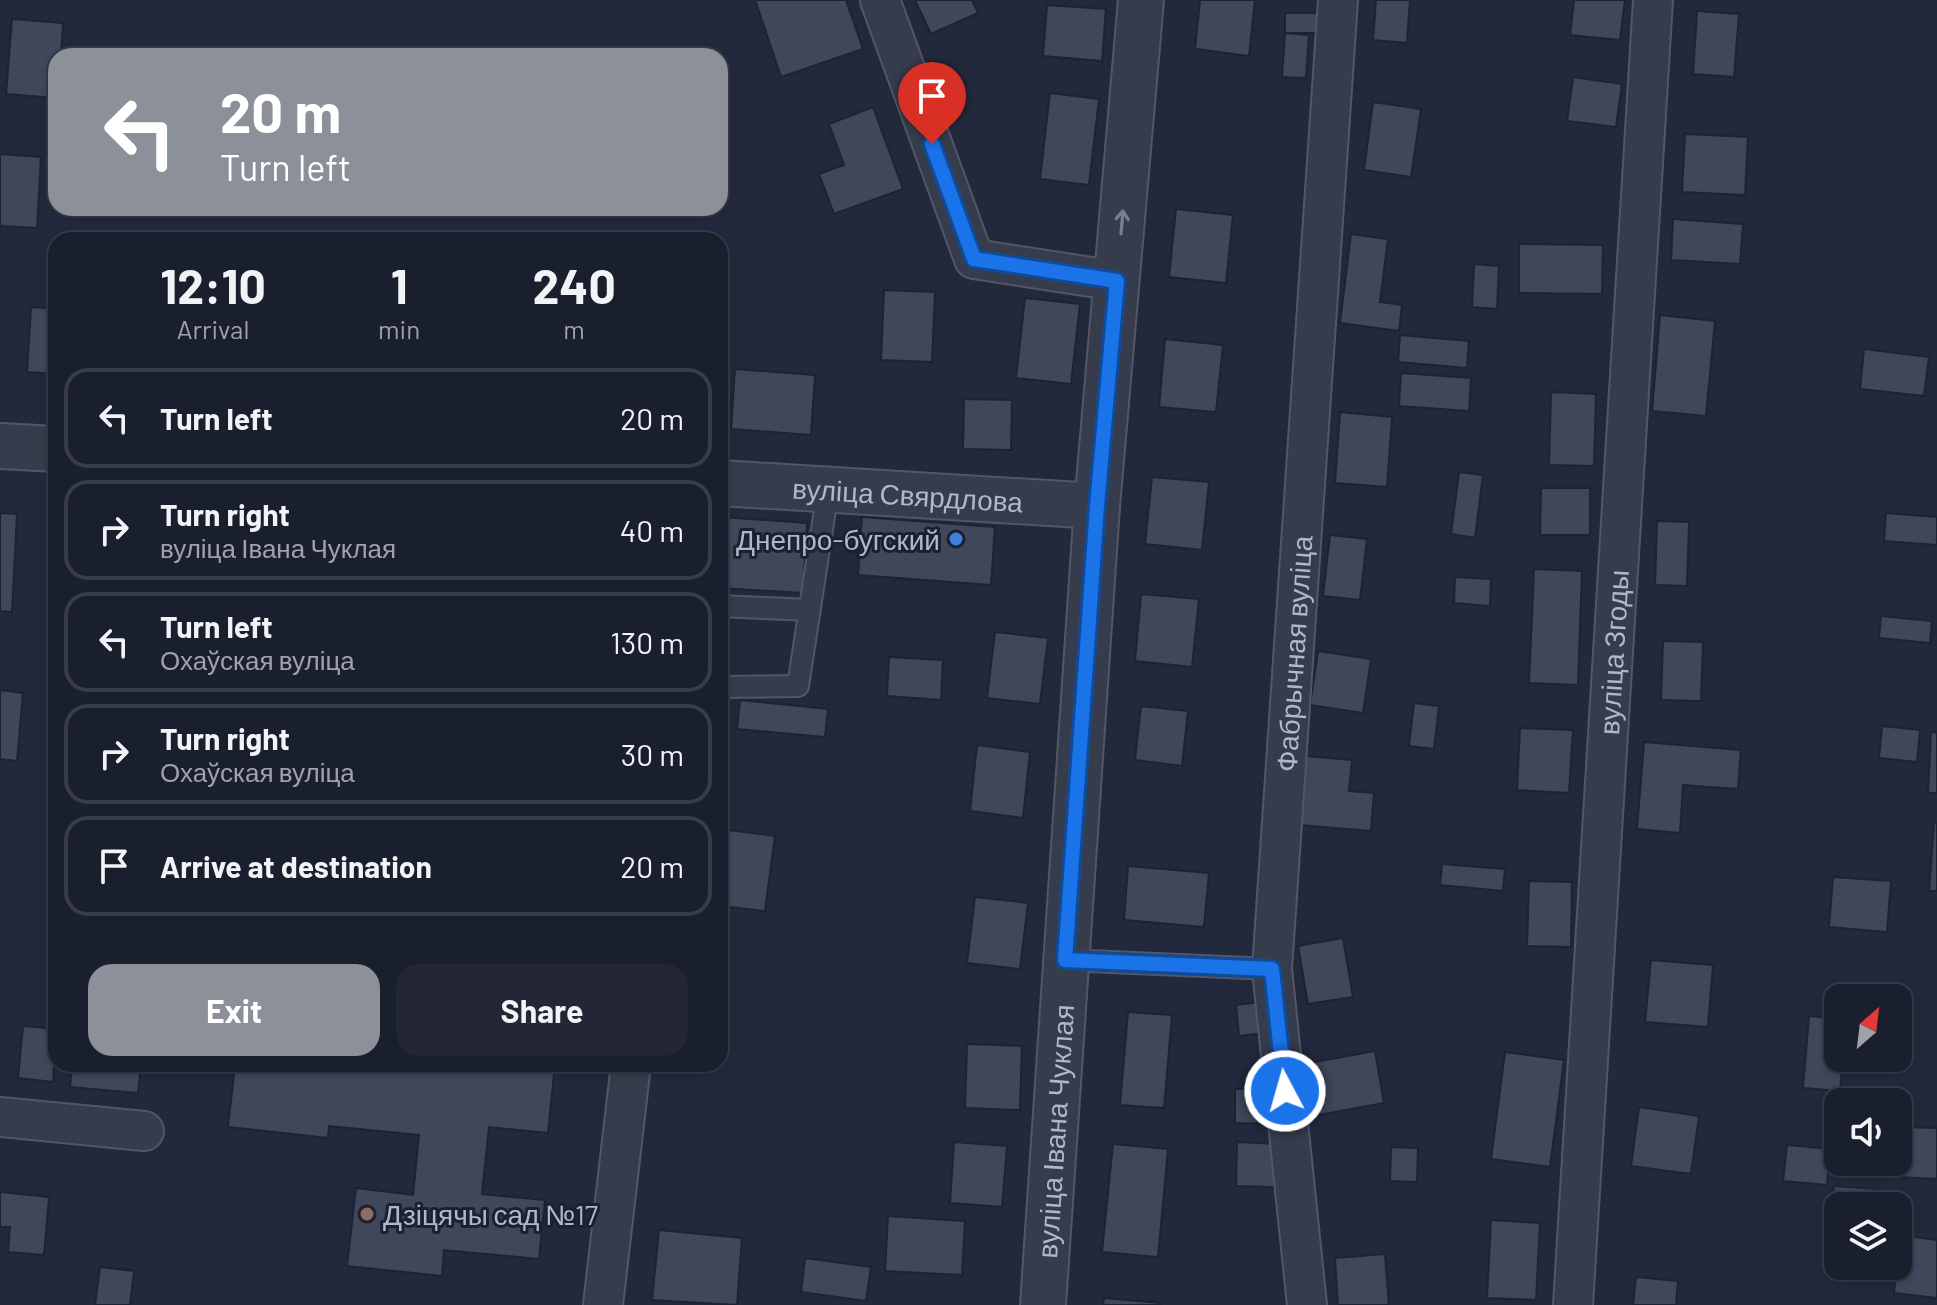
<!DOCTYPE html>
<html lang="en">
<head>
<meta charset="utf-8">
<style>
  body { margin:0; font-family:Barlow,sans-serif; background:#232735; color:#f1f3f6; height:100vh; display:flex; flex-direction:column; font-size:30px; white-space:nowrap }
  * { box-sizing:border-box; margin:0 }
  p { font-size:26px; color:#9fa2aa }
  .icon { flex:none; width:44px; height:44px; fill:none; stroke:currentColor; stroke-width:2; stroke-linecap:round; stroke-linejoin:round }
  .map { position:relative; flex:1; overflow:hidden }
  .details { position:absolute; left:48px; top:232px; width:680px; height:840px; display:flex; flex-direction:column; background:#1a1f2d; border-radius:24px; box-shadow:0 2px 6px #0004,0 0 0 2px #383d49 }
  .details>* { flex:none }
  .top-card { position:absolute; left:48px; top:48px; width:680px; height:168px; border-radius:24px; box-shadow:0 2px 6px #0004,0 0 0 2px #383d49; background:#8c9099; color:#fff; overflow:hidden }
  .needle { width:52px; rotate:28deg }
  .tools { position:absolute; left:1824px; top:984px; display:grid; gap:16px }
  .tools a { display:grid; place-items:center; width:88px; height:88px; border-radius:16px; background:#1a1f2d; box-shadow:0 2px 6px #0004,0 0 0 2px #383d49; font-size:40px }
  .pin { position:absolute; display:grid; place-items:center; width:68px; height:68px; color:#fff; margin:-82px -34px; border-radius:50% 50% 50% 0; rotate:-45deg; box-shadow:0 0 8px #0007 }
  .pin .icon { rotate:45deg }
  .me { position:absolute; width:88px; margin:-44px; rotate:354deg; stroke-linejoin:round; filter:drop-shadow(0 0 6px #0008) }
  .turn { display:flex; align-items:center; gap:28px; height:168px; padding:0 40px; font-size:36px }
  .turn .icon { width:104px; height:104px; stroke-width:2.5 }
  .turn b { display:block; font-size:56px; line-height:68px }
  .eta { display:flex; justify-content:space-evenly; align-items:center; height:136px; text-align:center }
  .eta b { font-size:48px; font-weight:700; line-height:56px }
  .cta { display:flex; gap:16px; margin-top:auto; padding:16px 40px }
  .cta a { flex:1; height:92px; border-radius:24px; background:#8c9099; color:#fff; font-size:32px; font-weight:700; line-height:92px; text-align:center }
  .cta a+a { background:#232735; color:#f1f3f6 }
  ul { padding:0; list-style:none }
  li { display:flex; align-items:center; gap:24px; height:100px; margin:0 16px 12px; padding:0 24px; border:4px solid #383d49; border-radius:24px }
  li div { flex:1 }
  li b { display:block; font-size:30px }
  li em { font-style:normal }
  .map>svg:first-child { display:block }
  .building { fill:#3f475b; stroke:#1e2333; stroke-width:2 }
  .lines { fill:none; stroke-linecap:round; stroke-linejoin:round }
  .service-casing { stroke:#525767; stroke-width:24 }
  .minor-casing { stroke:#525767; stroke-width:42 }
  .tertiary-casing { stroke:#525767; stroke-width:48 }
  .service { stroke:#363c4c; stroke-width:20 }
  .minor { stroke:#363c4c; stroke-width:38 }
  .tertiary { stroke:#363c4c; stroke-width:44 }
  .oneway { stroke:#7a8090 }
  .route-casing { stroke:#114b97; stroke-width:20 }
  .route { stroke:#1a73e8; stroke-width:14 }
  .shop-dot { fill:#3f7fe0; stroke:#1c2131; stroke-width:3 }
  .education-dot { fill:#8d6e63; stroke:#1c2131; stroke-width:3 }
  .labels { text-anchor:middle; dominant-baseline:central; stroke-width:6; stroke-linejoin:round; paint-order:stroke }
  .street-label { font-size:28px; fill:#b2b7c8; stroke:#1c2131 }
  .poi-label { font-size:28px; fill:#b2b7c8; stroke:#1c2131; text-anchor:end }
</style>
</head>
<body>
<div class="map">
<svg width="1937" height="1305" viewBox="0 0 1937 1305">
  <rect width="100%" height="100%" fill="#23293c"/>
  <path class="building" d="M755 0H846L863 49 781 77Z
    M915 0H972L978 13 931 34Z
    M1200 0H1255L1249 56 1195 49Z
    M1376 0H1410L1407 43 1373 40Z
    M1574 0H1625L1620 40 1570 35Z
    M1047 5 1106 9 1102 61 1043 56Z
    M1697 11 1739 14 1734 77 1693 74Z
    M1285 13H1326L1325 33H1285Z
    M12 19 63 23 61 56H56V98L6 94Z
    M1285 33 1309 35 1306 78 1282 77Z
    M1573 77 1622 84 1616 127 1567 121Z
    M1050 93 1099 99 1089 185 1040 179Z
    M1373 102 1421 109 1411 177 1364 170Z
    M873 107 903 189 834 214 819 174 844 165 829 124Z
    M1685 134 1748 137 1745 195 1682 192Z
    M0 154 41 157 37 228 0 226Z
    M1176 209 1233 215 1226 283 1169 277Z
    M1673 219 1743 224 1740 264 1671 260Z
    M1351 234 1388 239 1380 302 1402 305 1399 331 1340 323Z
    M1519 244 1603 245 1602 294 1519 293Z
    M1474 264 1499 266 1497 309 1472 307Z
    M884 290 935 292 932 362 881 360Z
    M1025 298 1080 304 1071 384 1016 378Z
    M31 307 56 309V374L27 372Z
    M1660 315 1715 321 1706 416 1652 411Z
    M1400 335 1469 341 1467 368 1398 362Z
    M1165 339 1223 345 1216 412 1159 407Z
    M1864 349 1929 357 1924 396 1860 389Z
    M735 369 815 375 811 435 731 429Z
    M1401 373 1471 378 1469 411 1399 406Z
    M1551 392 1596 394 1594 466 1549 465Z
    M964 399 1012 400 1011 450 963 449Z
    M1340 412 1392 417 1387 487 1335 483Z
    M1459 472 1483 475 1475 538 1451 534Z
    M1152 477 1209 482 1202 550 1145 544Z
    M1541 488H1590V535H1540Z
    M0 513 17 514 12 612 0 611Z
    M1886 513 1937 517V545L1884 541Z
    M721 517 807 523 803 593 720 588Z
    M862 517 995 527 991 585 858 575Z
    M1657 521 1689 522 1687 586 1655 585Z
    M1330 535 1367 539 1360 600 1323 596Z
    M1534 569 1582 571 1578 685 1529 683Z
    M1455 577 1491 579 1490 606 1454 603Z
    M1141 594 1199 599 1192 667 1135 661Z
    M1881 616 1932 621 1930 643 1879 638Z
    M995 632 1048 638 1040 704 987 698Z
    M1663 641 1703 642 1701 701 1661 700Z
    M1318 651 1371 659 1363 713 1310 705Z
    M889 657 943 660 941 700 887 696Z
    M0 690 23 693 17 761 0 759Z
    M740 700 828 709 825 737 737 729Z
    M1414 703 1439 706 1434 749 1409 746Z
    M1141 706 1188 711 1182 766 1135 760Z
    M1882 726 1920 730 1917 762 1879 758Z
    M1520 728 1573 730 1569 793 1517 790Z
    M1931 732 1937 733V793H1928Z
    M1644 742 1741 750 1738 789 1683 785 1680 833 1637 829Z
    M977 745 1030 752 1023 818 970 811Z
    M1304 756 1352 760 1349 791 1374 793 1371 831 1299 825Z
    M1934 823H1937V891H1929Z
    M720 829 775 836 765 911 720 906Z
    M1442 864 1505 869 1503 891 1440 885Z
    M1128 866 1209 873 1204 927 1124 920Z
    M1833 877 1891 881 1887 932 1829 927Z
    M1529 881 1572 882 1571 947 1527 946Z
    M975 897 1028 903 1020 969 967 963Z
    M1343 938 1353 997 1308 1004 1298 946Z
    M1651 960 1713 965 1708 1027 1645 1022Z
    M1262 1002 1265 1033 1239 1036 1236 1005Z
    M1128 1012 1172 1015 1164 1108 1120 1105Z
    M1809 1016 1838 1019V1058H1843L1840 1091 1803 1088Z
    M23 1026 56 1029 53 1082 18 1078Z
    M967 1044 1022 1046 1020 1110 965 1108Z
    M1375 1051 1384 1103 1313 1116 1304 1064Z
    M1505 1052 1564 1060 1550 1167 1491 1159Z
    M72 1064H141L138 1093 70 1087Z
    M301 1064H372L458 1073 459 1064H555L548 1133 489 1127 482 1194 545 1200 539 1259 444 1250 442 1276 347 1266 356 1188 413 1195 419 1135 329 1126 328 1138 228 1127 235 1065 300 1072Z
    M1235 1089H1274L1273 1124 1235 1123Z
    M1639 1107 1699 1116 1691 1174 1631 1166Z
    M1901 1127 1937 1128V1179L1900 1177Z
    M954 1142 1007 1146 1002 1207 950 1203Z
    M1237 1142 1275 1144 1274 1187 1236 1186Z
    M1113 1144 1168 1149 1158 1257 1102 1252Z
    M1787 1145 1830 1149 1827 1185 1783 1181Z
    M1391 1147 1418 1148 1417 1182 1390 1181Z
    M1834 1186 1876 1189 1875 1206H1838V1212L1832 1211Z
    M0 1192 49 1197 44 1255 8 1252 10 1227H0Z
    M888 1216 965 1221 962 1275 885 1271Z
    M1491 1220 1540 1223 1536 1300 1487 1298Z
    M659 1230 742 1238 737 1305 652 1300Z
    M1900 1235 1937 1240V1298L1894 1293Z
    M1385 1254 1389 1305H1338L1335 1258Z
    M805 1258 871 1267 866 1301 801 1292Z
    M100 1267 134 1271 130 1305H95Z
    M1636 1277 1678 1281 1676 1305H1633Z
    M1104 1298 1161 1303V1305H1103Z"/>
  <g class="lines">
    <g class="service-casing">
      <path id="service" d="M720 606 810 610
        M720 687 798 686 828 490
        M1065 960 1272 969"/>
    </g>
    <g class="minor-casing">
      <g id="minor">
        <path d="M880 0 974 259 1117 281"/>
        <path d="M0 1117 144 1131"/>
        <path d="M603 1305 631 1064"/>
        <path id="s1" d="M1307 1305 1272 969 1338 0"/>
        <path id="s2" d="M1573 1305 1653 0"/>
      </g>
    </g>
    <g class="tertiary-casing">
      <g id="tertiary">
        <path d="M0 446 56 449"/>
        <path id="s3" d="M720 483 1097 506"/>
        <path id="s4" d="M1043 1305 1097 506 1141 0"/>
      </g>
    </g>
    <use href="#service" class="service"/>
    <use href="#minor" class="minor"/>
    <use href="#tertiary" class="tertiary"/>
  </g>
  <defs><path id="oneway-shaft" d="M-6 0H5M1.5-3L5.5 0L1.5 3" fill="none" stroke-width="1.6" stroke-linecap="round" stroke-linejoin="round" transform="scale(2)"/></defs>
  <use class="oneway" href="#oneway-shaft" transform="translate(1122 222) rotate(-85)"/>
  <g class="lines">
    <g class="route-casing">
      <path id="route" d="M932 144 974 259 1117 281 1097 506 1065 960 1272 969 1285 1091"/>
    </g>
    <use href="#route" class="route"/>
  </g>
  <circle class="shop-dot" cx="956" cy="539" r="8"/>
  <circle class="education-dot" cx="367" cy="1214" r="8"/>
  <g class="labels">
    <g class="street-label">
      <text stroke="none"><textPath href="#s3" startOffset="188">вуліца Свярдлова</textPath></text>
      <text stroke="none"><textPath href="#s2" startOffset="654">вуліца Згоды</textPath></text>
      <text stroke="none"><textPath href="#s1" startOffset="654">Фабрычная вуліца</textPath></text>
      <text stroke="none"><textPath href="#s4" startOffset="174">вуліца Івана Чуклая</textPath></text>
    </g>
    <g class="poi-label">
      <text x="940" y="539">Днепро-бугский</text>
      <text x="383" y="1214" text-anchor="start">Дзіцячы сад №17</text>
    </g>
  </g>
</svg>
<div class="tools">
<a><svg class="needle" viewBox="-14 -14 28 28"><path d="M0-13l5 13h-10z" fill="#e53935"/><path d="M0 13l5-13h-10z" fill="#9fa2aa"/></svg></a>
<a><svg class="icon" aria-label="sound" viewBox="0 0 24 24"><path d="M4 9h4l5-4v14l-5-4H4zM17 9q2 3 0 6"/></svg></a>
<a><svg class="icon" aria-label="layers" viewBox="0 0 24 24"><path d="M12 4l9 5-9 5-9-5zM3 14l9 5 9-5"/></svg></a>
</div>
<div class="pin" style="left:932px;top:144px;background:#d93025"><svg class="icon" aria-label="arrive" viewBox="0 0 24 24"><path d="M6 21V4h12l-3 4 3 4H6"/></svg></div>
<svg class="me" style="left:1285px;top:1091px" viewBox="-20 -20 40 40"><circle r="17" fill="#1a73e8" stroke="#fff" stroke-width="3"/><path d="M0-11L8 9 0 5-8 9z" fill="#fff"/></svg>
<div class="top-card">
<div class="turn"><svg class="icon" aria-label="left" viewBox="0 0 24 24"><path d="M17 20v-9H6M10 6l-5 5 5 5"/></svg><div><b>20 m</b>Turn left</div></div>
</div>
<section class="details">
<div class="eta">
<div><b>12:10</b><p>Arrival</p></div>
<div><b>1</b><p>min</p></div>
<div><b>240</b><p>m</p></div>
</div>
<ul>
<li><svg class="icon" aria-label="left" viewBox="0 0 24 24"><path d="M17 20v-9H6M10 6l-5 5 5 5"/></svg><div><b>Turn left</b></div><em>20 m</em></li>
<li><svg class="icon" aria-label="right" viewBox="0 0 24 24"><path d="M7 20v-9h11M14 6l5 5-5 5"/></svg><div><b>Turn right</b><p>вуліца Івана Чуклая</p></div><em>40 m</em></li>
<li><svg class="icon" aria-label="left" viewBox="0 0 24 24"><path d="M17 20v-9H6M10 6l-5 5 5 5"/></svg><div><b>Turn left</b><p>Охаўская вуліца</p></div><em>130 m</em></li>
<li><svg class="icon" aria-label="right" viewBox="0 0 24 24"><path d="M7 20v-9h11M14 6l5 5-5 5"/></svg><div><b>Turn right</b><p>Охаўская вуліца</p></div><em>30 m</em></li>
<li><svg class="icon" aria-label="arrive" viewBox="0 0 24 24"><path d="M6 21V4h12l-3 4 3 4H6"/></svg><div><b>Arrive at destination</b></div><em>20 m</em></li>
</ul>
<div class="cta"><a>Exit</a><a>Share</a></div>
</section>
</div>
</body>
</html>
